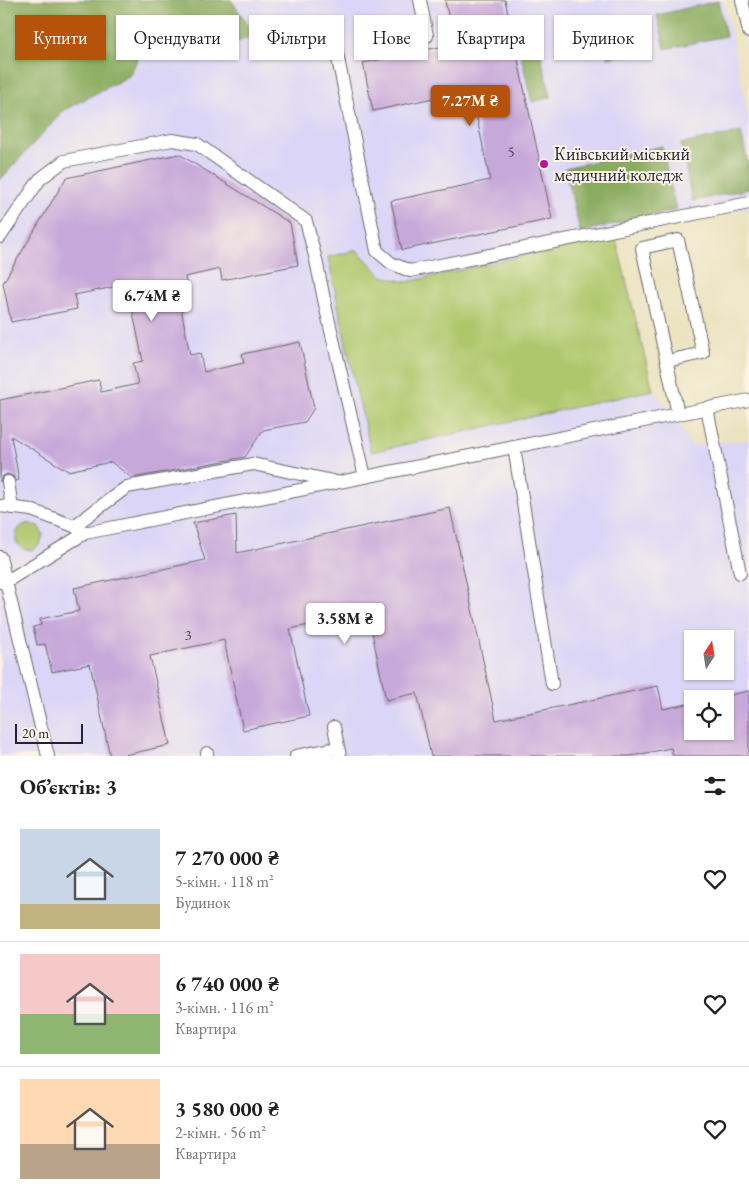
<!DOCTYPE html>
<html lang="uk">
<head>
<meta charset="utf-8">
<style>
  :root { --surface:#fff; --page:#f2f2f2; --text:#202124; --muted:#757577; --line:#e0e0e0; --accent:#b45309 }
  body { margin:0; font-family:"EB Garamond",serif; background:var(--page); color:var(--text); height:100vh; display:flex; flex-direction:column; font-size:19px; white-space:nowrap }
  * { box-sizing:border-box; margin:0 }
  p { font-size:16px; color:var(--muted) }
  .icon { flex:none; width:28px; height:28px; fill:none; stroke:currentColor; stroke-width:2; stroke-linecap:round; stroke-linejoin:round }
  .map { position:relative; height:756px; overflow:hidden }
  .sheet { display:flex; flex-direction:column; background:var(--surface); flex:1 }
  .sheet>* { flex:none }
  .banner { position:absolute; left:15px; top:15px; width:720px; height:45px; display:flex; gap:10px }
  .needle { width:32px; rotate:12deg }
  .controls { position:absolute; left:684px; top:630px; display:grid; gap:10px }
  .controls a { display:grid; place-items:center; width:50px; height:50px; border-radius:0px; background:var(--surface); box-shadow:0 1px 4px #0004; font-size:25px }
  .scale { position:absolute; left:15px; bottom:12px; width:68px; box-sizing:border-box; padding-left:5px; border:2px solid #22223b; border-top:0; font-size:14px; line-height:18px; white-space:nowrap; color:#22223b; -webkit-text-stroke:4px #fcf5e5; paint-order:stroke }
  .price { position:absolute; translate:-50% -42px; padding:0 11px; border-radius:5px; background:#fff; color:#222; font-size:16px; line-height:32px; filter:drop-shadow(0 1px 2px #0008) }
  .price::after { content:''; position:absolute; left:50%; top:30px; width:15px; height:11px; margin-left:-8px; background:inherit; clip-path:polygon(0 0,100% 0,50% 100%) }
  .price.active { background:var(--accent); color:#fff }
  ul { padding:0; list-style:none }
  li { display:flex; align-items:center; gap:15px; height:125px; padding:0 20px }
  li+li { border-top:1px solid var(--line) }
  li span { display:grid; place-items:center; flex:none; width:140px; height:100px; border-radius:0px; color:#555 }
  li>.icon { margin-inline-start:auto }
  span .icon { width:60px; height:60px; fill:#fffc; stroke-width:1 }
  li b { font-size:21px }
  h2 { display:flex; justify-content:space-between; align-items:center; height:60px; padding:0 20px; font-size:21px }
  .tag { padding:0 18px; border-radius:0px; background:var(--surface); box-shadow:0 1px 4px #0004; font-size:18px; line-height:45px }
  .tag.active { background:var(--accent); color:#fff }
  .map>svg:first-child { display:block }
  .built { fill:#dbd6f7; fill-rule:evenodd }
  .green { fill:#aec76c; stroke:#687454 }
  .forest { fill:#8aac60; stroke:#56674e }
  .building { fill:#c7a8da }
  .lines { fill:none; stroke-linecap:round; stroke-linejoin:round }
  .service-casing { stroke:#68656a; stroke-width:14 }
  .service { stroke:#fff; stroke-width:12 }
  .poi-dot { fill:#b5179e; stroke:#fcf5e5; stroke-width:2 }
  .labels { text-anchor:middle; stroke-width:4; stroke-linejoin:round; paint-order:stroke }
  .number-label { font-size:15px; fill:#4b4463 }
  .poi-label { font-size:18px; fill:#22223b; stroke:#fcf5e5; text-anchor:start }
</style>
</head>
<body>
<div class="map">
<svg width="749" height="756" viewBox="0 0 749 756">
  <rect width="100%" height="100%" fill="#fcf5e5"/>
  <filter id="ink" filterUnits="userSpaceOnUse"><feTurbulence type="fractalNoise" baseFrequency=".02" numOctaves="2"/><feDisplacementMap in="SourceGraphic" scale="10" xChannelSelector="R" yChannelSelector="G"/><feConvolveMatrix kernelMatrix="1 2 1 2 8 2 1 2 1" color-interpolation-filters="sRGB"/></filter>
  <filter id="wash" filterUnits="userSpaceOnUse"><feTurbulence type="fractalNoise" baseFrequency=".0096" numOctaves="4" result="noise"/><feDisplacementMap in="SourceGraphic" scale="20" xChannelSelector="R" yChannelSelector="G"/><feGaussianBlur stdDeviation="1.12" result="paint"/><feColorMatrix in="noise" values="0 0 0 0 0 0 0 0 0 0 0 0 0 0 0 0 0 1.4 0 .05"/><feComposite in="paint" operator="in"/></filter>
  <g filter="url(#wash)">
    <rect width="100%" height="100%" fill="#ebe2c0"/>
    <path class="built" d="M31 0H724L749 121V208L615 235 653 390 671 411 691 445 749 440V756H0V16ZM692 639H725V671H692ZM692 699H725V731H692Z"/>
    <g class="green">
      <polygon points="615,235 653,390 371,452 347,349 328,257 357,250 382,276 407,282"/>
      <path d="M28 523 38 526 43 535 40 544 33 550 23 549 16 542C16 530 18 527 28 523Z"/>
    </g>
    <g class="forest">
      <polygon points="0,0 231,0 256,36 222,46 154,28 129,76 64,110 0,180"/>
      <polygon points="718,1 726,36 665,49 657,15"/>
      <polygon points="648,18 652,51 608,58 602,31"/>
      <polygon points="535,32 551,97 532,102 516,36"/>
      <polygon points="741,132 749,169 749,189 692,201 681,144"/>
      <polygon points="662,146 676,210 580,232 565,168"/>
    </g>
    <g id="blocks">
      <g class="building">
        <polygon points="445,0 505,0 552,219 402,250 391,201 490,180 471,90 373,111 363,63 454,44"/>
        <polygon points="179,154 290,223 298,265 222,280 220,269 185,277 189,296 179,298 190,355 200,353 204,372 244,363 242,354 300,342 314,408 305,422 263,430 245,457 132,478 111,462 68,471 11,436 19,480 16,481 14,477 7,474 3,476 0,482 0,400 99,380 101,392 138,384 133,363 143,361 131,303 123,305 119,286 74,295 77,309 11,322 3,283 66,178"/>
        <polygon points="450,508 496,720 658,686 663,709 692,703 692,731 725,731 725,699 710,699 749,691 749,756 673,756 671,748 631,756 431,756 417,693 386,700 368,613 290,629 309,716 243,730 224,640 150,656 170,745 120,756 110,756 90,664 52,672 45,644 37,645 33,627 41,625 40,619 79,611 74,588 205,560 193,523 236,515 237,553"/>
      </g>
    </g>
  </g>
  <g filter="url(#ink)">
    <use href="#blocks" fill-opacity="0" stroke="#68656a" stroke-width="1"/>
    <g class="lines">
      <defs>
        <g id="service">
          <polyline points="420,0 427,36"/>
          <polyline points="742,0 749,32"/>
          <polyline points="334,39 377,251 391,263 410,271 749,203"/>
          <polyline points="0,237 40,179 64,161 172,140 197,144 306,221 316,260 326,309 365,477"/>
          <polyline points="667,361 703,353 678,240 642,248 678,414"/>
          <polyline points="707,408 740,573"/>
          <polyline points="514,447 552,684"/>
          <polyline points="8,482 12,508"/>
          <polyline points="0,506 31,510 74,526 81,530"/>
          <polyline points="74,526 127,487 253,464 333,481"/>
          <polyline points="0,557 48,756"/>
          <polyline points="0,582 7,581 85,533 749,400"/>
          <polyline points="334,727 340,756"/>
          <polyline points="207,753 207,756"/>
          <polyline points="296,756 338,748"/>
        </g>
      </defs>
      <use href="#service" class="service-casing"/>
      <use href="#service" class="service"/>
    </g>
  </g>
  <circle class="poi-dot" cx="544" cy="164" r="5"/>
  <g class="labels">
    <g class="number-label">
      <text x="511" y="157">5</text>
      <text x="188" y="640">3</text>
    </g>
    <g class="poi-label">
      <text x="554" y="160">Київський міський<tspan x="554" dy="21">медичний коледж</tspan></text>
    </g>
  </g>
</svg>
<div class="controls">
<a><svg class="needle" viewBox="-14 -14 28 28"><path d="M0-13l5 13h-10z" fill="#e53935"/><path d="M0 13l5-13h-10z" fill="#757577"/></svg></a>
<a><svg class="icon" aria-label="locate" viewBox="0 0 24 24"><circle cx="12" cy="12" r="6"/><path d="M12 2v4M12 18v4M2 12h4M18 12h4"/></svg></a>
</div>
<div class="scale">20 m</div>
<b class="price active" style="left:470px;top:127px">7.27M ₴</b>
<b class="price" style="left:152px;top:322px">6.74M ₴</b>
<b class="price" style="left:345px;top:645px">3.58M ₴</b>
<div class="banner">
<a class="tag active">Купити</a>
<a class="tag">Орендувати</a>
<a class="tag">Фільтри</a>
<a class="tag">Нове</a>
<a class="tag">Квартира</a>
<a class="tag">Будинок</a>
</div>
</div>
<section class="sheet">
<h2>Об’єктів: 3<svg class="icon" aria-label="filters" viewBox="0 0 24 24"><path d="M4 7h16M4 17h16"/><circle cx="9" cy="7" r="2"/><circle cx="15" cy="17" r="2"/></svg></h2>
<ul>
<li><span style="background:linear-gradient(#c9d6e8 75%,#c2b280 0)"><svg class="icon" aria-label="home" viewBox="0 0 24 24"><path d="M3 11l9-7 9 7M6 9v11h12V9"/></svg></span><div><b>7 270 000 ₴</b><p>5-кімн. · 118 m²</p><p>Будинок</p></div><svg class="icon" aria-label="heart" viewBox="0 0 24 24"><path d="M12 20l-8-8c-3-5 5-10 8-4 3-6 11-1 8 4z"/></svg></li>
<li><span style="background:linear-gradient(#f6c9c9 60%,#8fb573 0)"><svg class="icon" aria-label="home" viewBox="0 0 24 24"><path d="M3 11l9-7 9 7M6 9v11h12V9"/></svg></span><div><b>6 740 000 ₴</b><p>3-кімн. · 116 m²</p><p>Квартира</p></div><svg class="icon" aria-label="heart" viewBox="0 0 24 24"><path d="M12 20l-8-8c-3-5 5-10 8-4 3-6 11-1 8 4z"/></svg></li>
<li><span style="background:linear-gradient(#ffd9b3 65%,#b9a48a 0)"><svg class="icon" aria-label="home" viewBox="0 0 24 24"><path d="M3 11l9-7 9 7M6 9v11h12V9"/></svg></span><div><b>3 580 000 ₴</b><p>2-кімн. · 56 m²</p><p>Квартира</p></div><svg class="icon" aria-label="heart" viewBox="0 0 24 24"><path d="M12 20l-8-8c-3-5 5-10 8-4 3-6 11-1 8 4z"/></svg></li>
</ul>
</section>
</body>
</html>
